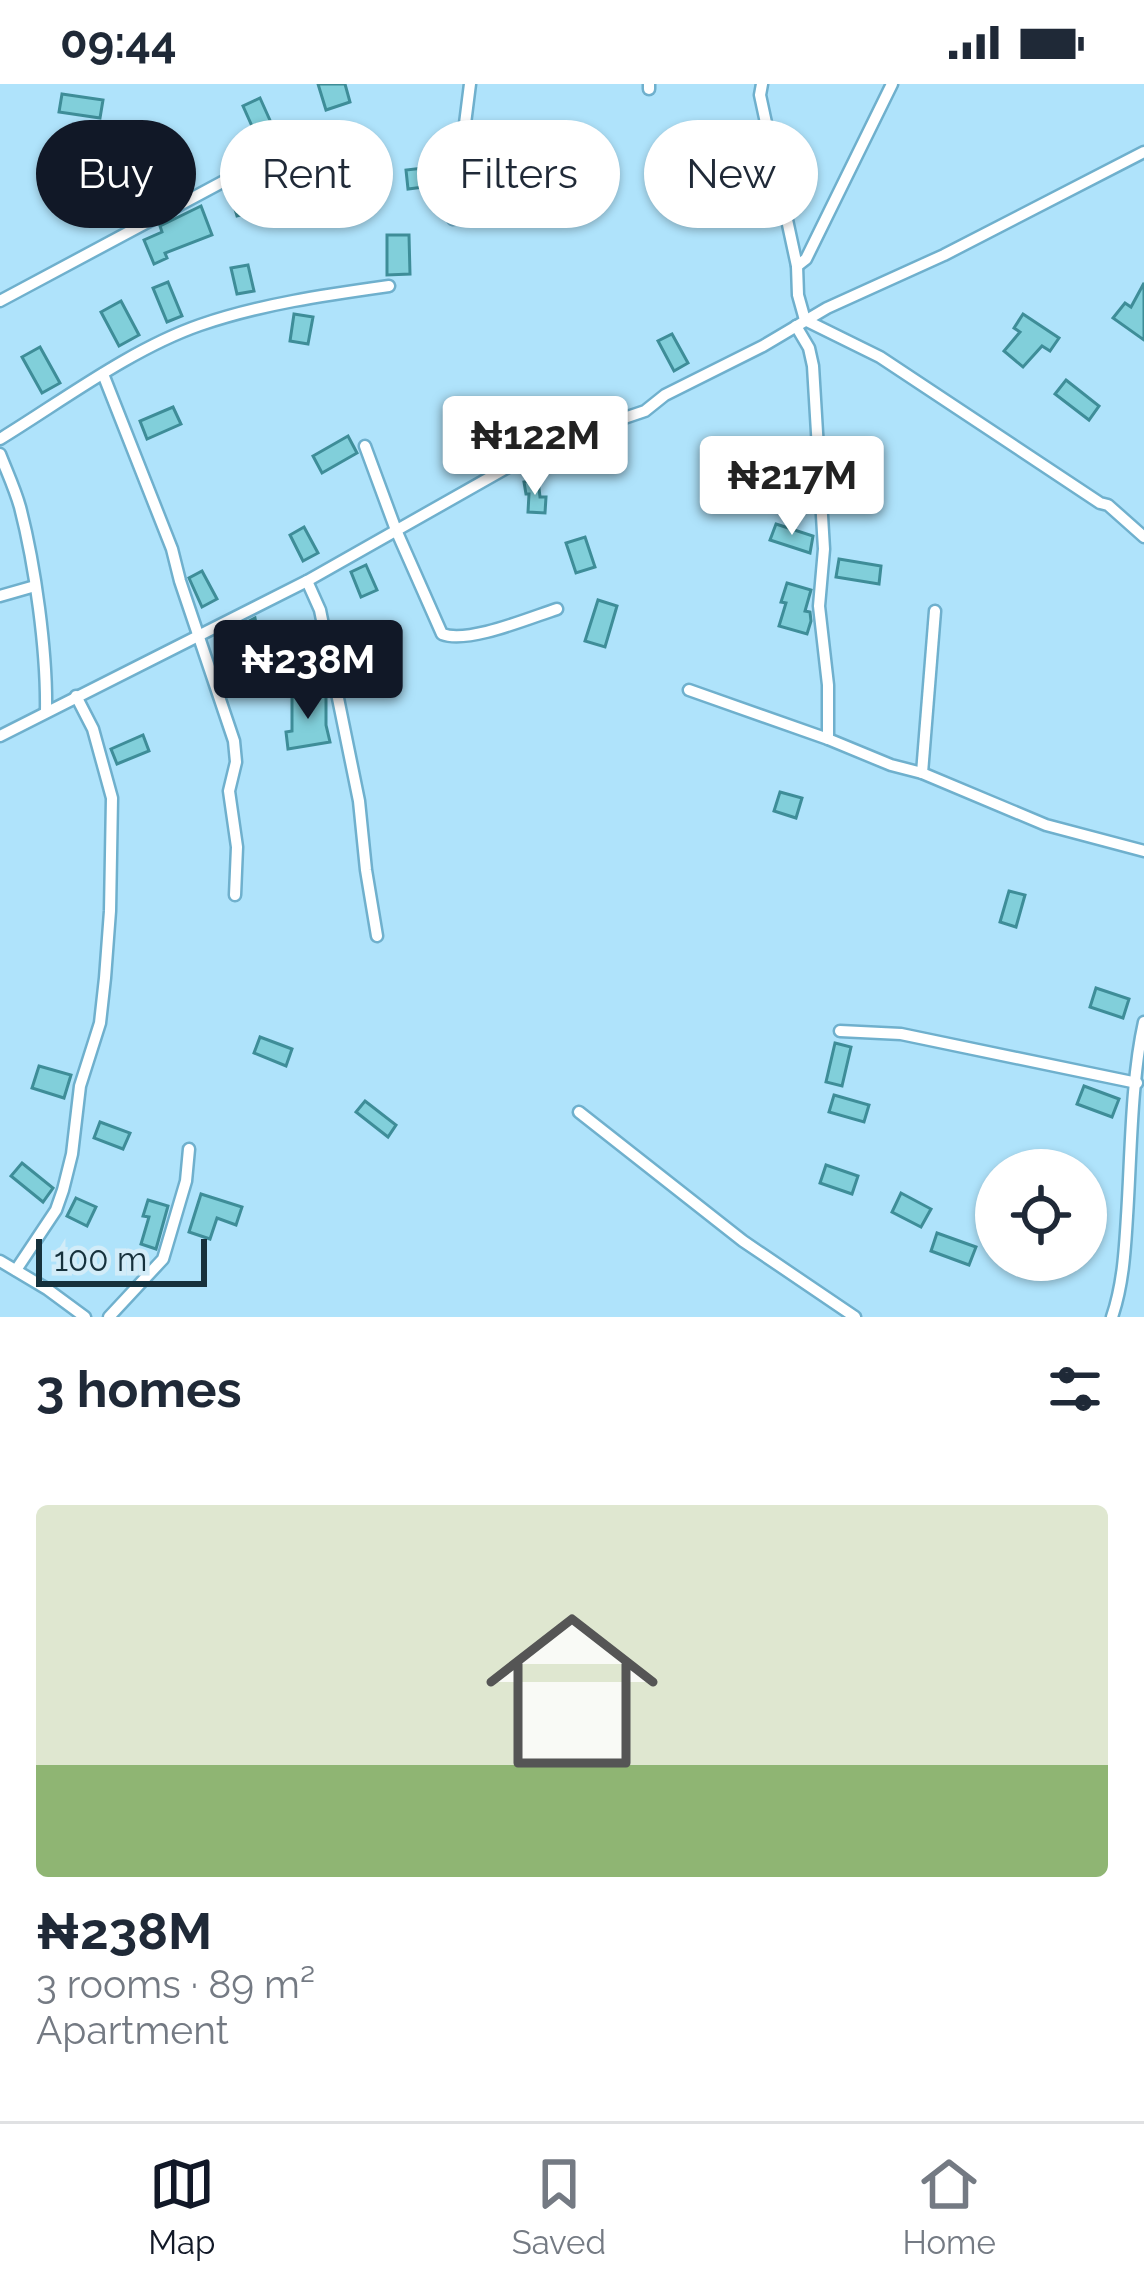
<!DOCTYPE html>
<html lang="en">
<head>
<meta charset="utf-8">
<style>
  :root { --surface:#fff; --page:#f6f6f7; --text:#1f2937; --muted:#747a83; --line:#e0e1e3; --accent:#111827 }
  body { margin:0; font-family:Raleway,sans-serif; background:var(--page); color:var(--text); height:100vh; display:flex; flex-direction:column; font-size:45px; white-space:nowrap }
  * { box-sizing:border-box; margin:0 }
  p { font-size:39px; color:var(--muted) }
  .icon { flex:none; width:66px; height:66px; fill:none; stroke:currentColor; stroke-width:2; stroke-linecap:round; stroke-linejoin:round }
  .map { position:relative; height:1233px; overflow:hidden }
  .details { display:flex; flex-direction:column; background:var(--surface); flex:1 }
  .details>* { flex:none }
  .guide { position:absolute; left:36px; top:36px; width:1074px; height:108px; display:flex; gap:24px }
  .fabs { position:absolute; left:975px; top:1065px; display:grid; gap:24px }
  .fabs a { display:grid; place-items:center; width:132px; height:132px; border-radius:50%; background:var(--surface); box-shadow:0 3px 9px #0004; font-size:60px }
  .scale { position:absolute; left:36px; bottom:30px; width:171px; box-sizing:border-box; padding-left:12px; border:6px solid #16313c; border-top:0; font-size:33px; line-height:42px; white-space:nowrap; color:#16313c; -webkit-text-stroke:9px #d2ecf8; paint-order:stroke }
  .price { position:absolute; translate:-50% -102px; padding:0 27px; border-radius:12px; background:#fff; color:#222; font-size:39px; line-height:78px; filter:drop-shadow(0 3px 6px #0008) }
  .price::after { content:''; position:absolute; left:50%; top:72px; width:36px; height:27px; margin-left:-18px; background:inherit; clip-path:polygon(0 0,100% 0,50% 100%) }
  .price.current { background:var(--accent); color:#fff }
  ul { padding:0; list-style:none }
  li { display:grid; align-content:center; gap:24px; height:636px; padding:0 36px }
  li span { display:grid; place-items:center; height:372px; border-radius:12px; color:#555 }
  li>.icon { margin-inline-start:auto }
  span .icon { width:216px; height:216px; fill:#fffc; stroke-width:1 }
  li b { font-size:51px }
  h2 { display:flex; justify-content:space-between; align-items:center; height:144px; padding:0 36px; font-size:51px }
  .chip { padding:0 42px; border-radius:54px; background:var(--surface); box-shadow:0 3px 9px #0004; font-size:42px; line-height:108px }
  .chip.current { background:var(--accent); color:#fff }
  .status { display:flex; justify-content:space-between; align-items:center; height:84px; padding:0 60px; background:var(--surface); direction:ltr }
  .status svg { height:33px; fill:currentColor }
  .tab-bar { display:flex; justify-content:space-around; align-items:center; height:168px; border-top:3px solid var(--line); background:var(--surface); font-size:33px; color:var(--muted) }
  .tab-bar a { display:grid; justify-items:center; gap:6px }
  .tab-bar .current { color:var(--accent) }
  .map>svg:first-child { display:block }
  .building { fill:#81cfda; stroke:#3e8d98; stroke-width:3 }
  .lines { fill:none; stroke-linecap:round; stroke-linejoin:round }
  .minor-casing { stroke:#6fb0cd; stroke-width:15 }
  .minor { stroke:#fff; stroke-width:10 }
</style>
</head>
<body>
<div class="status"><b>09:44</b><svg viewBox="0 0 49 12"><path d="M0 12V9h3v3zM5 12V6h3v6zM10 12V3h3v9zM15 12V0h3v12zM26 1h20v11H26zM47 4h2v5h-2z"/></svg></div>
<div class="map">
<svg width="1144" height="1233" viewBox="0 0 1144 1233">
  <rect width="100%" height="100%" fill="#afe3fb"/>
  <g class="building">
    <polygon points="318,0 345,0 350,18 326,26"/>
    <polygon points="62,10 103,16 100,34 59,28"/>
    <polygon points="260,14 277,52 260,60 243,22"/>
    <polygon points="52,55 94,64 90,81 48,71"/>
    <polygon points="450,81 448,100 408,105 406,86"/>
    <polygon points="132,95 145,121 129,129 116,103"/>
    <polygon points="553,96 573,99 568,130 548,127"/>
    <polygon points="249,103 256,127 237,132 230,108"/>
    <polygon points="201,122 212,151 165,169 167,174 154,180 144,156 162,148 160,142"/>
    <polygon points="387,151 409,151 410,190 387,191"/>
    <polygon points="248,181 254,207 237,210 231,184"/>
    <polygon points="168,198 182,232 167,238 153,204"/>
    <polygon points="1144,199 1144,256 1113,234 1125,219 1131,223"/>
    <polygon points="121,217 139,251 119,262 101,228"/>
    <polygon points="294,230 313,233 308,260 290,257"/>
    <polygon points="1023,230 1059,254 1050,267 1042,262 1023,283 1004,267 1020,248 1014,244"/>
    <polygon points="672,250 688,279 674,287 658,257"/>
    <polygon points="40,263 60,299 42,309 22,273"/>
    <polygon points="1066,296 1099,322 1089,336 1055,310"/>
    <polygon points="173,323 181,340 147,355 140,337"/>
    <polygon points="348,352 357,369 322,389 313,372"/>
    <polygon points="538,396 540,413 546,413 545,429 528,428 529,410 526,410 524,398"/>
    <polygon points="776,440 813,452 810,469 770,456"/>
    <polygon points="304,443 318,469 303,477 290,451"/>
    <polygon points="585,453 595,483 576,489 566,459"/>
    <polygon points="839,475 881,482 879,500 836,493"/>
    <polygon points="366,481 377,506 361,513 351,488"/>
    <polygon points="202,487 217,515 202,523 189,494"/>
    <polygon points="787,499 811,506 805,527 810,528 811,537 807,550 779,542 786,519 781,518"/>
    <polygon points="598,516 617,522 605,563 585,557"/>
    <polygon points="255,534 263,576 243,580 236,544"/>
    <polygon points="326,612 326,641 330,658 288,665 286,648 292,647 292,613"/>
    <polygon points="143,651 149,667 117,680 111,665"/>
    <polygon points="780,708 802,714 796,734 774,727"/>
    <polygon points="1009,807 1025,811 1016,843 1000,838"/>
    <polygon points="1096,904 1129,915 1123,934 1090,923"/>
    <polygon points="260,953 292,965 286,982 254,969"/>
    <polygon points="835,959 851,963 842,1002 826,998"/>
    <polygon points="39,982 71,991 64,1014 32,1004"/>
    <polygon points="1084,1002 1119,1015 1112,1033 1077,1020"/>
    <polygon points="834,1011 869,1021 864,1038 829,1028"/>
    <polygon points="365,1017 396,1041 388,1053 356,1028"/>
    <polygon points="100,1038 130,1049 123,1065 94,1054"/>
    <polygon points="22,1079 53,1104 43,1118 11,1092"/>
    <polygon points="826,1081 858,1092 852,1110 820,1099"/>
    <polygon points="901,1109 931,1125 921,1143 892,1128"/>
    <polygon points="201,1110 242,1123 236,1141 217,1134 210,1155 189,1148"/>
    <polygon points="76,1114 96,1123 87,1142 67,1132"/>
    <polygon points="148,1116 168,1122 156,1165 141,1160 149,1133 143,1132"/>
    <polygon points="937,1149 976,1163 969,1181 931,1167"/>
  </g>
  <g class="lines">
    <defs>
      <g id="minor">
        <polyline points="762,0 760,11 797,182 798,211 805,236 880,273 1100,419 1108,421 1144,453"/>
        <polyline points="649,5 649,0"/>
        <polyline points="453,135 470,0"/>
        <polyline points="797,182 806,175 892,0"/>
        <polyline points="0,217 284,65"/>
        <polyline points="796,242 809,264 813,282 824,465 819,522 828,601 828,655"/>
        <polyline points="103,290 172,465 180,497 234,657 236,678 229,707 237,763 235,811"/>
        <path d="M0 355C62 317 131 265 200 241 261 220 325 211 389 202"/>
        <path d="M365 362 396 446 442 550C468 560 529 534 557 525"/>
        <path d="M0 370C7 388 15 405 20 423 35 481 47 567 46 627"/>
        <polyline points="307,497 320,526 359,717 366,786 377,852"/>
        <polyline points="0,512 35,502"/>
        <polyline points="689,606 828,655 891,681 922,689 1046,741 1144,767"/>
        <polyline points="0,652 307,497 510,382 574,351 645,327 665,311 763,262 827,224 944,171 1144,68"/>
        <polyline points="922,689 935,527"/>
        <polyline points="840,947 901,950 1137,999"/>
        <polyline points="579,1028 743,1157 855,1233"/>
        <polyline points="0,1177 47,1205 85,1233"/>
        <polyline points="16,1186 56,1126 63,1106 72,1070 80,1002 100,939 105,894 110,827 112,714 93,645 76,612"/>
        <polyline points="109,1233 163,1175 186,1097 189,1065"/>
        <path d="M1112 1233C1123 1201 1125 1166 1127 1132 1131 1072 1131 996 1144 938"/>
      </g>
    </defs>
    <use href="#minor" class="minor-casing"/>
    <use href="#minor" class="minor"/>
  </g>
</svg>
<div class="fabs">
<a><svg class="icon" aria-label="locate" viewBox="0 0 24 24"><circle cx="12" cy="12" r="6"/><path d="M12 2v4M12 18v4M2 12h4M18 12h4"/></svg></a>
</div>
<div class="scale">100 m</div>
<b class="price" style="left:535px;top:414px">₦122M</b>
<b class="price" style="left:792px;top:454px">₦217M</b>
<b class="price current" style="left:308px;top:638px">₦238M</b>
<div class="guide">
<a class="chip current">Buy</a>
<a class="chip">Rent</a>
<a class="chip">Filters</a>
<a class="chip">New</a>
</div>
</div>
<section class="details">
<h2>3 homes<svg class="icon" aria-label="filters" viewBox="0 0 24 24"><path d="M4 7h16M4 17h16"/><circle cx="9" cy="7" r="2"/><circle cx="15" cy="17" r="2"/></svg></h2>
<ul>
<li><span style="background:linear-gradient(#dfe7d0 70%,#8fb573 0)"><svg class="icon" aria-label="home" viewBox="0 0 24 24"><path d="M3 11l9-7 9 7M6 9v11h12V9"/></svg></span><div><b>₦238M</b><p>3 rooms · 89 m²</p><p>Apartment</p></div></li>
</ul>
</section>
<nav class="tab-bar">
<a class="current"><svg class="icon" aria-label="map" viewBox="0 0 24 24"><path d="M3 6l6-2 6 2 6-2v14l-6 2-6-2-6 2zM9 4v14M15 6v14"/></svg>Map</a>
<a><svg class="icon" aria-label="saved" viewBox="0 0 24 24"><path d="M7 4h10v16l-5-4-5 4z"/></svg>Saved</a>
<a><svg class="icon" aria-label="home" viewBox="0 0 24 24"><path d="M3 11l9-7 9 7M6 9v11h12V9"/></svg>Home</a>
</nav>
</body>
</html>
